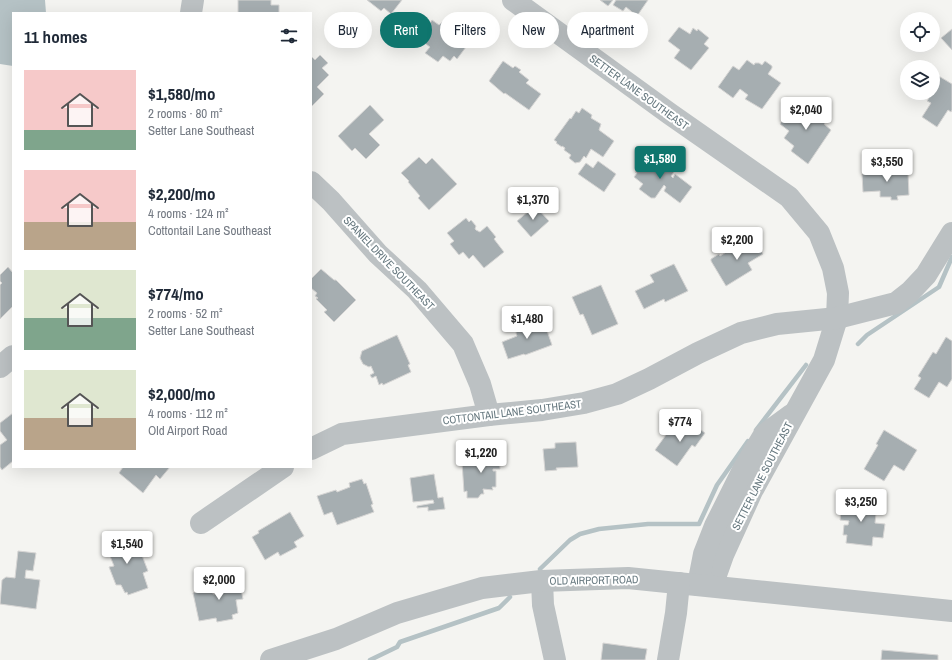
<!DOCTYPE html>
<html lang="en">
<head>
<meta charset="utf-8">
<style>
  :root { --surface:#fff; --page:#f6f6f7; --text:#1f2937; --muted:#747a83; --accent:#0f766e }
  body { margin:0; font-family:"Archivo Narrow",sans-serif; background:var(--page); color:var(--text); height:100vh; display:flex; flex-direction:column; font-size:15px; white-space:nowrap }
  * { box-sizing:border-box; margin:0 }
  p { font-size:13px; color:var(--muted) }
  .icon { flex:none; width:22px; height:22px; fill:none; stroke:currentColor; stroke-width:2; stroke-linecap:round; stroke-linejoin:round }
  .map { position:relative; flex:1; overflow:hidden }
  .sheet { position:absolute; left:12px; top:12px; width:300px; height:456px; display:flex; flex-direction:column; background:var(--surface); border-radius:0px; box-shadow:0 4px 16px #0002 }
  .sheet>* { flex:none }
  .guide { position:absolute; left:324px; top:12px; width:380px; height:36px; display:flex; gap:8px }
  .buttons { position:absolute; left:900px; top:12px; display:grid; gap:8px }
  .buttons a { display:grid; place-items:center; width:40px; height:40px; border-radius:50%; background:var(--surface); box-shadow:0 4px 16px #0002; font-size:20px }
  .price { position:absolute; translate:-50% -34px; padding:0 9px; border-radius:4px; background:#fff; color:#222; font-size:13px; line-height:26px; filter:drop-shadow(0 1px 2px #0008) }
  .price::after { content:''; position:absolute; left:50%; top:24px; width:12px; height:9px; margin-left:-6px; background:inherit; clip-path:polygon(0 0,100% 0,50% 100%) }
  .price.current { background:var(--accent); color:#fff }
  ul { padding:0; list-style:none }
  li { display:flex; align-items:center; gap:12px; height:100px; padding:0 12px }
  li span { display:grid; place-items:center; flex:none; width:112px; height:80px; border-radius:0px; color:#555 }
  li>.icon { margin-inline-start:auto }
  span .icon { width:48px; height:48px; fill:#fffc; stroke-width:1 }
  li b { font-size:17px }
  h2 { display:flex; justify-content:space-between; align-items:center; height:48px; padding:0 12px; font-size:17px }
  .tag { padding:0 14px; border-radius:18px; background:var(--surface); box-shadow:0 4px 16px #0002; font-size:14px; line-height:36px }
  .tag.current { background:var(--accent); color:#fff }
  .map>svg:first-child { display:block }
  .water { fill:#b5c2c5 }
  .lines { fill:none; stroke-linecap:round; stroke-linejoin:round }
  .stream { stroke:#b5c2c5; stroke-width:4.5 }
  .building { fill:#a6aeb1; stroke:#d6d5d4 }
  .minor { stroke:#bcc1c3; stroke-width:22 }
  .labels { text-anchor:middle; stroke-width:4; stroke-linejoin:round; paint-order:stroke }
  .street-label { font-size:11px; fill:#66787f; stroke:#fff }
</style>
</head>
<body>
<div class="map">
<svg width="952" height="660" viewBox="0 0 952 660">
  <rect width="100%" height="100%" fill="#f4f4f1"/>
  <polygon class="water" points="0,0 45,0 46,13 13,13 13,66 0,64"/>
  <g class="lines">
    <g class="stream">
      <polyline points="858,344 867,335 939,287 952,257"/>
      <polyline points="756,430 806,365"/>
      <polyline points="540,569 570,540 580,534 599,529 648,524 699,524 717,485 748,441"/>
      <polyline points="370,660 397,647 400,642 499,608 510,597"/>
    </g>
  </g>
  <g class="building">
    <polygon points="238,0 271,0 271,5 279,5 279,13 238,13"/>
    <polygon points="367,0 402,0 391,14 384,8 381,11"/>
    <polygon points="600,0 613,0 608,6"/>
    <polygon points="616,0 648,0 637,16 626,7 623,11 613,5"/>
    <polygon points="432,20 439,25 442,22 455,29 456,28 472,39 457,59 454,56 450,61 443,56 438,62 425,53 430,47 419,39"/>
    <polygon points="679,27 690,34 693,28 697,31 698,29 709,38 704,44 709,48 691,70 674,58 680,50 668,41"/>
    <polygon points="952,29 952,50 941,38"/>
    <polygon points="320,55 328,63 322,68 329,75 317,87 324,94 311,107 311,58 312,57 315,60"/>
    <polygon points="747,60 754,65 755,63 759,63 762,65 765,61 772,66 772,68 768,74 781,83 762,109 745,99 748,95 740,89 733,98 718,87 733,66 739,70"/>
    <polygon points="503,61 513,68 515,66 521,70 519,72 529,80 526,83 541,94 529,110 505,93 504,94 489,81"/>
    <polygon points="937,75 952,84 952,110 951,112 948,110 937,127 922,117 931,103 927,101 929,98 924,94 925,93 933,93 933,81"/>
    <polygon points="796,104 805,111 810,104 829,118 824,124 831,130 808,164 791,151 794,146 784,138 789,131 780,124"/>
    <polygon points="370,105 384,120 369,134 380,145 366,159 355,148 352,151 338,136"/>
    <polygon points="582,108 592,115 591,118 601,124 599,130 614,141 603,157 591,149 586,158 584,156 580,162 575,163 569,158 571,155 564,150 565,148 562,146 562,147 556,143 557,142 554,140 570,118 571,119 576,111 579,113"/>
    <polygon points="649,153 657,159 658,158 674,172 671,176 673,178 675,174 692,187 680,203 664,191 666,187 664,185 655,198 651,198 639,189 643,184 634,177 637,173 635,172"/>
    <polygon points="419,157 426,164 432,158 457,184 429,210 418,198 420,196 408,182 409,181 401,173"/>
    <polygon points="598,161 616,174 604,192 578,174 586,163 593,168"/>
    <polygon points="885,167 895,167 896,172 906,172 906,173 908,173 909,195 897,196 898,200 891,200 891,197 880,197 880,191 863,192 862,174 885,172"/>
    <polygon points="535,206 549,221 531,237 517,221"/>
    <polygon points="466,218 469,222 471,220 476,226 475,229 476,230 480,232 487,226 496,237 494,239 504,252 484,268 473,255 469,259 463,252 459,255 450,244 454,241 447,233"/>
    <polygon points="751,236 763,254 748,263 752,270 726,286 711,261 711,259 719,254 720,256"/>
    <polygon points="674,264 688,291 665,302 664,299 644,309 635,291 654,282 650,275"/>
    <polygon points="8,267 13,273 13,306 0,319 0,285 2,283 0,281 0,275"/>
    <polygon points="321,269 334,280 336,280 356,300 334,322 324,312 327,310 316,299 318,298 315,296 317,293 311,288 311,279"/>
    <polygon points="601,285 618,324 592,335 583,314 580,315 572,297"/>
    <polygon points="528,321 530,325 539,321 541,327 545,325 552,345 525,355 524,354 508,359 502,342 517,336 516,333 517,326"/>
    <polygon points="397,335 410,364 408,365 411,372 383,385 382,383 379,385 376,376 372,378 370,375 374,373 371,366 369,367 363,364 360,358 362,351"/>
    <polygon points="946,337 952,341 952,379 947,387 939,382 929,398 914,389 921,378 918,376 933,352 936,354"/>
    <polygon points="13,413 13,461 2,470 0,467 0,445 7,440 0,431 0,423"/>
    <polygon points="689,421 705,433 695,447 692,445 677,466 655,450 671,428 674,430 678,425 681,427 677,432 680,434"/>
    <polygon points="884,430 917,450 904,471 894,465 884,481 864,469 878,445 876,444"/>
    <polygon points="576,442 578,467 556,468 557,470 545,471 543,449 555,448 555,443"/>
    <polygon points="499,451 500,469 493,469 493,471 496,471 496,487 492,487 493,490 483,489 484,494 481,494 478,498 467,498 467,491 464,492 462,462 470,462 469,456 477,456 477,461 480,461 480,452"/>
    <polygon points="123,467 170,467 160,479 156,475 143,493 119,473"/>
    <polygon points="434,474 438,498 443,497 445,509 428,511 428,507 417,508 417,506 434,503 433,500 413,502 410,478"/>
    <polygon points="362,479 364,484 366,483 373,504 371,505 374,512 337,525 332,512 324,515 317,496 336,490 337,492 350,487 349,483"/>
    <polygon points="842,501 877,505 875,523 885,524 883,538 873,537 872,546 846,543 847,535 843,535 844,525 848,525 849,521 840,520"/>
    <polygon points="290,512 304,536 294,542 297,547 280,556 278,552 265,560 252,537 259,533 258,531"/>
    <polygon points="127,532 132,547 138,545 148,571 143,573 148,588 128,595 127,592 125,593 121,585 116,585 109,567 114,566 110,556 113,555 107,539"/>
    <polygon points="18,551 36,553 33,571 26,570 25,578 40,580 36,609 0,604 2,580 6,577 15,578"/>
    <polygon points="238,575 243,599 236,600 238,613 232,615 233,619 217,622 216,618 199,621 193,593 212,587 213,594 216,594 215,590 223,589 220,578"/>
    <polygon points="603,643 647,649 645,660 601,660"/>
    <polygon points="882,650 938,655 938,660 881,660"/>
  </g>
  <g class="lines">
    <g class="minor">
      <polyline points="513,0 670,114 789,197 819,233 833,268 838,293 837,318 824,360 752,491 723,555 712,586"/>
      <polyline points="191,13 193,0"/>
      <polyline points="311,182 331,201 378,254 417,290 463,344 480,384 489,415"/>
      <polyline points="0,367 13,356"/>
      <polyline points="311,449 342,434 489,415 542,410 584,403 617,394 649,379 698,353 741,333 777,324 837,318 896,303 910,292 926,275 952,233"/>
      <polyline points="201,523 283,467"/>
      <polyline points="542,581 543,605 555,660"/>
      <polyline points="698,585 704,554 715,526 743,470 764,435 791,415"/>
      <polyline points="271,660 336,639 397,613 482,588 541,581 628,578 952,611"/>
      <polyline points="668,660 676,613 679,583"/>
    </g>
  </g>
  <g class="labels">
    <g class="street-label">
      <text transform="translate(639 92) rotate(36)" y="4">SETTER LANE SOUTHEAST</text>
      <text transform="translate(389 263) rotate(46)" y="4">SPANIEL DRIVE SOUTHEAST</text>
      <text transform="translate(512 412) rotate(-7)" y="4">COTTONTAIL LANE SOUTHEAST</text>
      <text transform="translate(762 476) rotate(-63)" y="4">SETTER LANE SOUTHEAST</text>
      <text transform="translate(594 580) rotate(-1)" y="4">OLD AIRPORT ROAD</text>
    </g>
  </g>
</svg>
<div class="buttons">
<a><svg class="icon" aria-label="locate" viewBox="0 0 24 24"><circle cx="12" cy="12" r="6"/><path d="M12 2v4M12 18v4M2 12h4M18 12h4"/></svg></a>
<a><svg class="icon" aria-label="layers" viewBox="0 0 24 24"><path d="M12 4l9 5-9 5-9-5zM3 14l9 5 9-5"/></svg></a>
</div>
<b class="price" style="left:806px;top:131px">$2,040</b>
<b class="price current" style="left:660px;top:180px">$1,580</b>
<b class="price" style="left:887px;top:183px">$3,550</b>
<b class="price" style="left:533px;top:221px">$1,370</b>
<b class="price" style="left:737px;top:261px">$2,200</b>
<b class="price" style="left:527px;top:340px">$1,480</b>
<b class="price" style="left:680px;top:443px">$774</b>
<b class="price" style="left:481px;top:474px">$1,220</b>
<b class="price" style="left:861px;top:523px">$3,250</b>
<b class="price" style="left:127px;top:565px">$1,540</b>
<b class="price" style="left:219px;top:601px">$2,000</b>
<div class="guide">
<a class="tag">Buy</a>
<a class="tag current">Rent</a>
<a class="tag">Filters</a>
<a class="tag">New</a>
<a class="tag">Apartment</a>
</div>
<section class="sheet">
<h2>11 homes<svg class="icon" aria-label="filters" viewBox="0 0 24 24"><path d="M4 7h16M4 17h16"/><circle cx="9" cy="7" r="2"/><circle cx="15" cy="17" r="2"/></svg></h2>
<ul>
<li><span style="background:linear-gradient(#f6c9c9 75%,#7fa58c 0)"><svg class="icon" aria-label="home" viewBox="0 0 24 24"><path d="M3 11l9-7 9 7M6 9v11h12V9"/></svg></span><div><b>$1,580/mo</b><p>2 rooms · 80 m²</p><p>Setter Lane Southeast</p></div></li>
<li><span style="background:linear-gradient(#f6c9c9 65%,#b9a48a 0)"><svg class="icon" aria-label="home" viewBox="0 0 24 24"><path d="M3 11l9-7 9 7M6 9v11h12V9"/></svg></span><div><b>$2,200/mo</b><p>4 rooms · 124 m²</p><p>Cottontail Lane Southeast</p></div></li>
<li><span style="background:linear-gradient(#dfe7d0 60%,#7fa58c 0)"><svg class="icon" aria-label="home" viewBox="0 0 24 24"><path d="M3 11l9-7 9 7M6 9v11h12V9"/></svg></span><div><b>$774/mo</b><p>2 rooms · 52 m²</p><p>Setter Lane Southeast</p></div></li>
<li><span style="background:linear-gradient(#dfe7d0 60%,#b9a48a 0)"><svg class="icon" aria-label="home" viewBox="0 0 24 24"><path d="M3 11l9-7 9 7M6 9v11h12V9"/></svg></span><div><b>$2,000/mo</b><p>4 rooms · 112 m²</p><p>Old Airport Road</p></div></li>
</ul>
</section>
</div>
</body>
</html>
